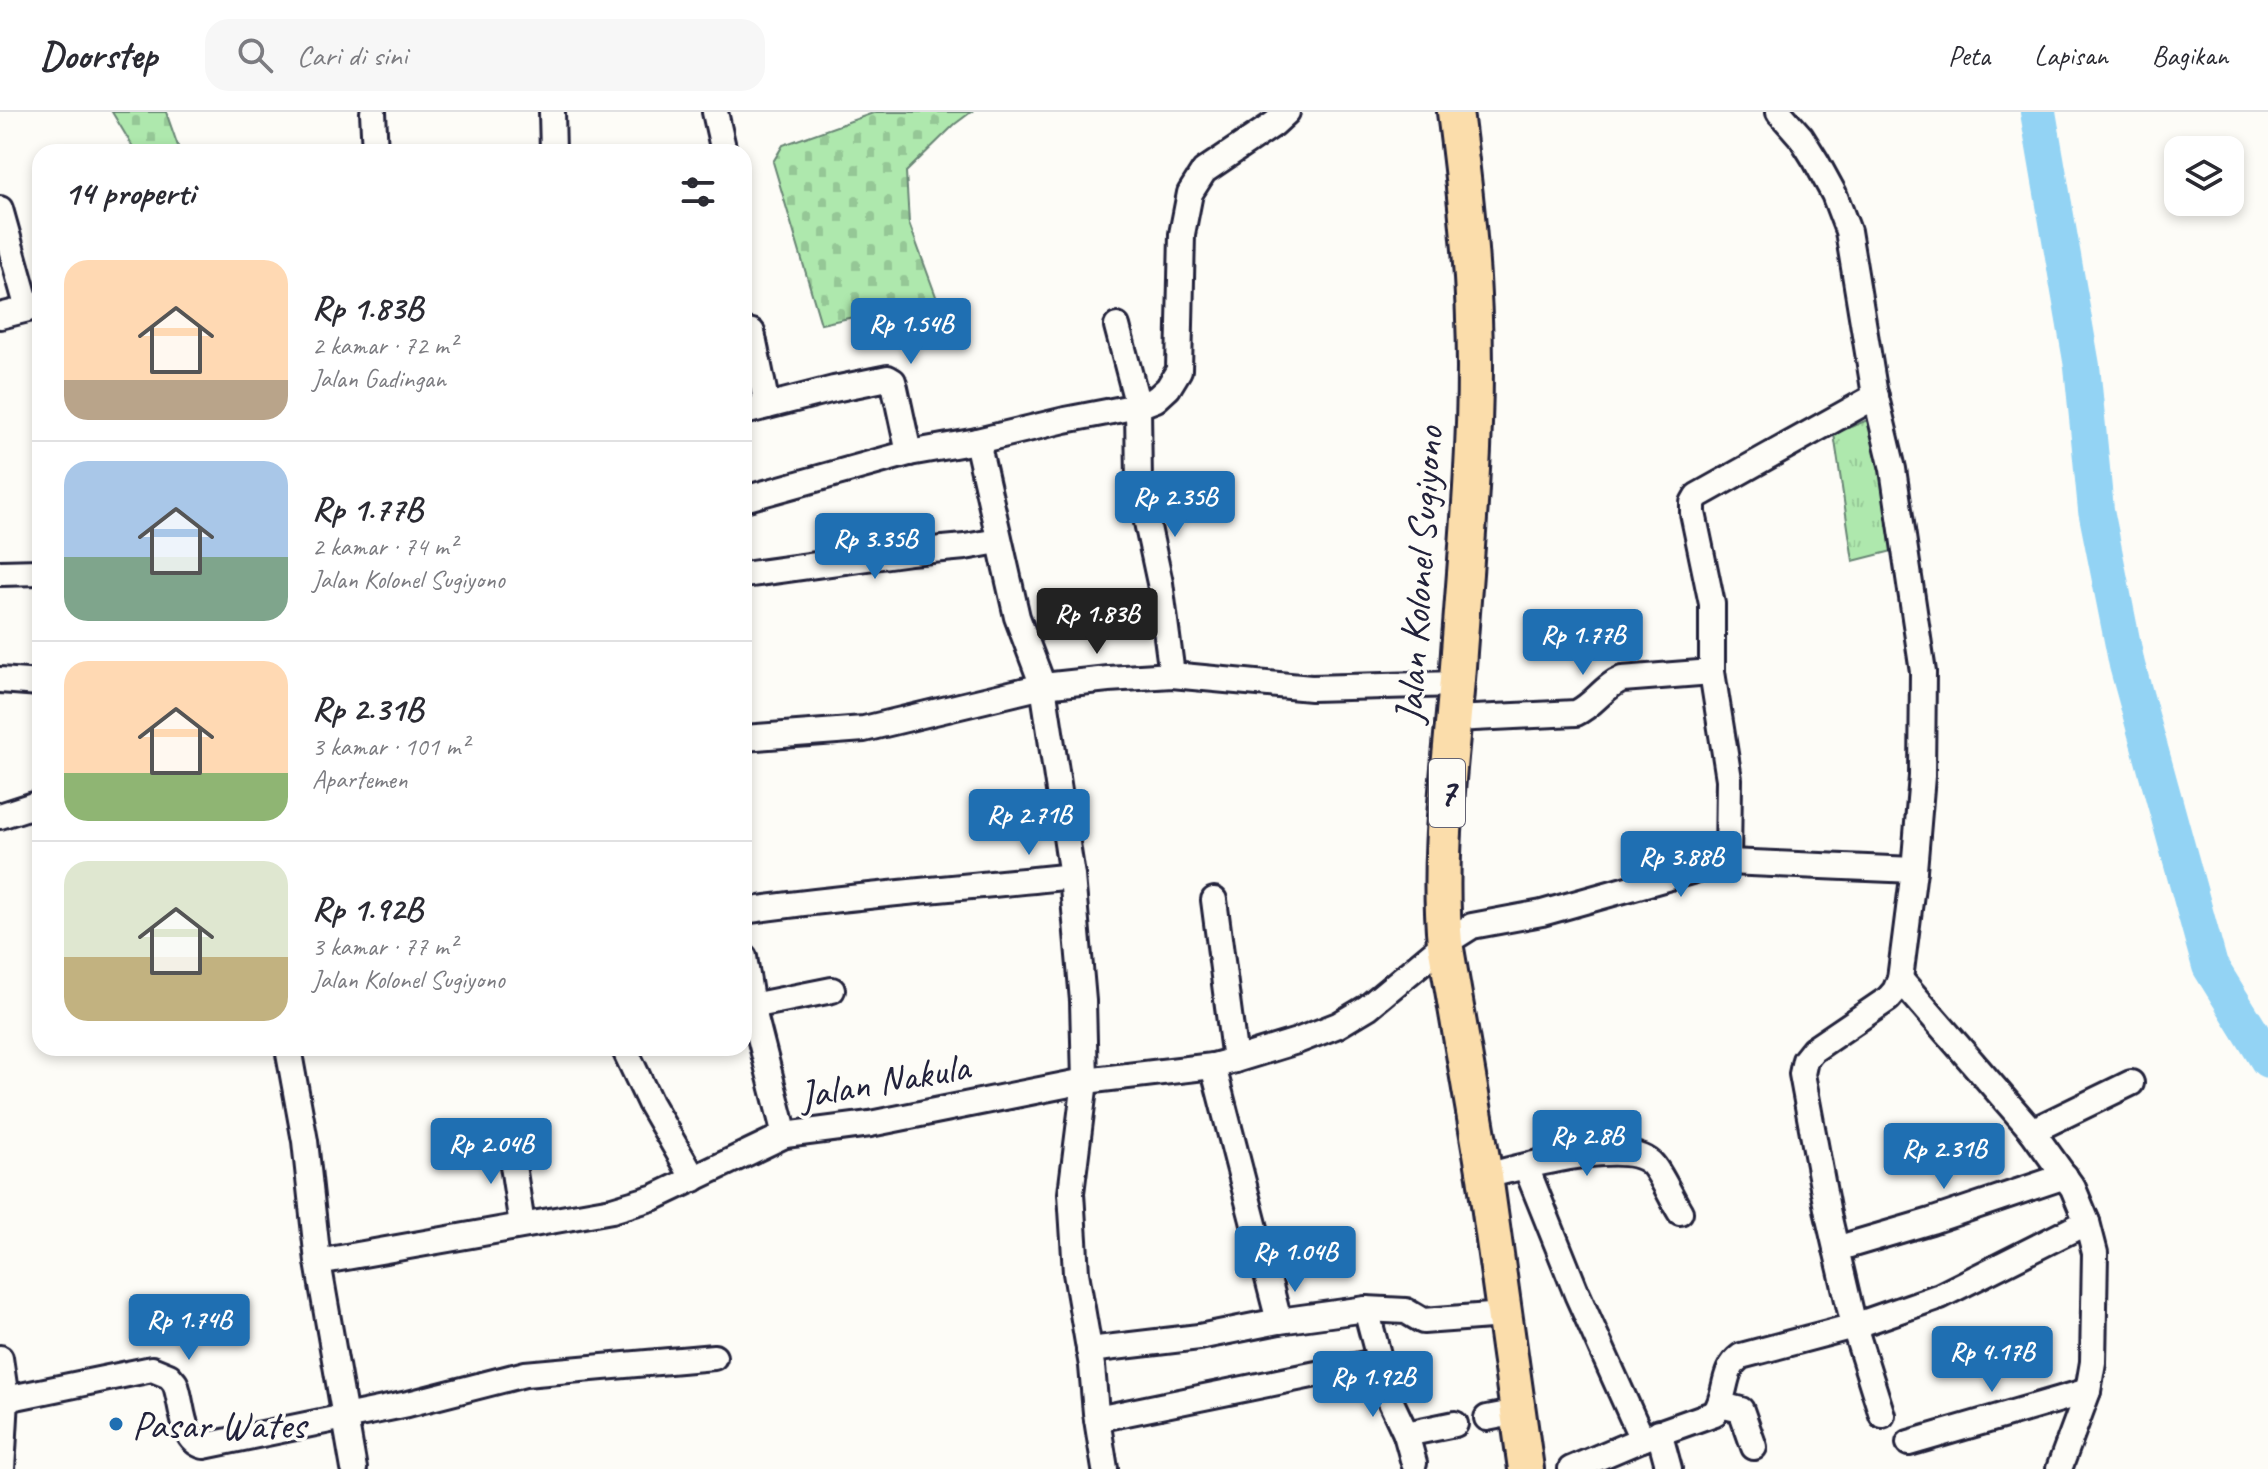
<!DOCTYPE html>
<html lang="id">
<head>
<meta charset="utf-8">
<style>
  :root { --surface:#fff; --page:#f7f7f7; --text:#2b2b33; --muted:#7c7c81; --line:#e1e1e2; --accent:#1f6fb2 }
  body { margin:0; font-family:Caveat,sans-serif; background:var(--page); color:var(--text); height:100vh; display:flex; flex-direction:column; font-size:30px; white-space:nowrap }
  * { box-sizing:border-box; margin:0 }
  p { font-size:26px; color:var(--muted) }
  .icon { flex:none; width:44px; height:44px; fill:none; stroke:currentColor; stroke-width:2; stroke-linecap:round; stroke-linejoin:round }
  .map { position:relative; flex:1; overflow:hidden }
  .side { position:absolute; left:32px; top:32px; width:720px; height:912px; display:flex; flex-direction:column; background:var(--surface); border-radius:24px; box-shadow:0 4px 12px #0003 }
  .side>* { flex:none }
  .buttons { position:absolute; left:2164px; top:24px; display:grid; gap:16px }
  .buttons a { display:grid; place-items:center; width:80px; height:80px; border-radius:16px; background:var(--surface); box-shadow:0 4px 12px #0003; font-size:40px }
  .price { position:absolute; translate:-50% -68px; padding:0 18px; border-radius:8px; background:var(--accent); color:#fff; font-size:26px; line-height:52px; filter:drop-shadow(0 2px 4px #0008) }
  .price::after { content:''; position:absolute; left:50%; top:48px; width:24px; height:18px; margin-left:-12px; background:inherit; clip-path:polygon(0 0,100% 0,50% 100%) }
  .price.active { background:#222; color:#fff }
  ul { padding:0; list-style:none }
  li { display:flex; align-items:center; gap:24px; height:200px; padding:0 32px }
  li+li { border-top:2px solid var(--line) }
  li span { display:grid; place-items:center; flex:none; width:224px; height:160px; border-radius:24px; color:#555 }
  li>.icon { margin-inline-start:auto }
  span .icon { width:96px; height:96px; fill:#fffc; stroke-width:1 }
  li b { font-size:34px }
  h2 { display:flex; justify-content:space-between; align-items:center; height:96px; padding:0 32px; font-size:34px }
  header { display:flex; align-items:center; gap:48px; box-sizing:border-box; height:112px; padding:0 40px; background:var(--surface); border-bottom:2px solid var(--line) }
  header strong { font-size:38px }
  nav { display:flex; gap:44px; margin-inline-start:auto; font-size:28px }
  .search { width:560px; height:72px; background:var(--page); display:flex; align-items:center; gap:20px; box-sizing:border-box; padding:0 28px; border-radius:24px; color:var(--muted); font-size:30px }
  .map>svg:first-child { display:block }
  .cemetery { fill:url(#cemetery-stones); stroke:#688574; stroke-width:2 }
  .park { fill:url(#park-tufts); stroke:#688574; stroke-width:2 }
  .lines { fill:none; stroke-linecap:round; stroke-linejoin:round }
  .river { stroke:#93d3f4; stroke-width:36 }
  .minor-casing { stroke:#22223b; stroke-width:30 }
  .highway-casing { stroke:#22223b; stroke-width:40 }
  .minor { stroke:#fdfcf7; stroke-width:24 }
  .highway { stroke:#fbddab; stroke-width:34 }
  .poi-dot { fill:#1f6fb2; stroke:#fdfcf7; stroke-width:3 }
  .labels { text-anchor:middle; stroke-width:7; stroke-linejoin:round; paint-order:stroke }
  .shield { fill:#fdfcf7; stroke:#646373; stroke-width:2 }
  .shield-label { font-size:38px; font-weight:bold; fill:#22223b }
  .street-label { font-size:40px; fill:#22223b; stroke:#fdfcf7 }
  .poi-label { font-size:40px; fill:#22223b; stroke:#fdfcf7; text-anchor:start }
</style>
</head>
<body>
<header>
<strong>Doorstep</strong>
<div class="search"><svg class="icon" aria-label="search" viewBox="0 0 24 24"><circle cx="10" cy="10" r="6"/><path d="M15 15l6 6"/></svg>Cari di sini</div>
<nav><a>Peta</a><a>Lapisan</a><a>Bagikan</a></nav>
</header>
<div class="map">
<svg width="2268" height="1357" viewBox="0 0 2268 1357">
  <defs>
    <pattern id="cemetery-stones" width="16" height="16" patternUnits="userSpaceOnUse" patternTransform="scale(2)"><rect width="16" height="16" fill="#aee8ad"/><path d="M2 7V4a2 2 0 0 1 4 0v3zM10 15v-3a2 2 0 0 1 4 0v3z" fill="#95c796"/></pattern>
    <pattern id="park-tufts" width="24" height="20" patternUnits="userSpaceOnUse" patternTransform="scale(2)"><rect width="24" height="20" fill="#aee8ad"/><path d="M3 7l-1-3M5 7V3M7 7l1-3M15 17l-1-3M17 17v-4M19 17l1-3" fill="none" stroke="#95c796"/></pattern>
  </defs>
  <rect width="100%" height="100%" fill="#fdfcf7"/>
  <filter id="ink" filterUnits="userSpaceOnUse"><feTurbulence type="fractalNoise" baseFrequency=".0125" numOctaves="2"/><feDisplacementMap in="SourceGraphic" scale="16" xChannelSelector="R" yChannelSelector="G"/><feConvolveMatrix kernelMatrix="1 2 1 2 8 2 1 2 1" color-interpolation-filters="sRGB"/></filter>
  <g filter="url(#ink)">
    <g class="cemetery">
      <polygon points="112,0 166,0 180,40 136,40"/>
      <polygon points="876,0 971,0 955,12 906,60 909,111 937,187 821,212 773,50 783,33"/>
    </g>
    <polygon class="park" points="1884,301 1908,435 1853,449 1834,322"/>
    <g class="lines">
      <polyline class="river" points="2038,0 2082,254 2096,398 2127,553 2210,854 2268,948"/>
      <defs>
        <g id="minor">
          <polyline points="373,0 375,40"/>
          <polyline points="552,0 553,40"/>
          <polyline points="715,0 724,40"/>
          <polyline points="0,97 28,197 0,204"/>
          <polyline points="1117,214 1138,294 1139,373 1160,471 1172,563"/>
          <polyline points="744,219 752,220 767,294"/>
          <polyline points="744,300 834,277 888,266 893,269 895,276 909,341"/>
          <polyline points="744,387 909,341 977,329"/>
          <polyline points="0,461 40,460"/>
          <polyline points="744,463 910,440 965,435 998,429"/>
          <polyline points="0,568 40,571"/>
          <path d="M1454 607 1576 601C1594 593 1604 574 1622 567L1712 560"/>
          <polyline points="744,626 864,617 1043,574 1108,567 1172,563 1311,576 1457,572"/>
          <polyline points="0,704 40,691"/>
          <polyline points="1728,750 1729,667 1712,560 1712,492 1693,401 1693,391 1697,384 1876,284"/>
          <polyline points="1214,788 1235,948"/>
          <path d="M744 799C853 783 963 776 1072 764"/>
          <polyline points="744,845 752,894 785,1023"/>
          <polyline points="1900,867 2032,1019 2073,1076 2087,1110 2095,1141 2093,1250 2088,1279 2059,1357"/>
          <polyline points="752,894 832,878"/>
          <polyline points="288,936 305,1029 318,1150 354,1357"/>
          <polyline points="624,936 650,991 694,1067"/>
          <polyline points="1213,954 1279,1209"/>
          <polyline points="2032,1019 2131,971"/>
          <polyline points="509,1027 522,1113"/>
          <polyline points="1526,1055 1577,1182 1642,1327"/>
          <path d="M1485 1064C1519 1056 1624 1025 1651 1051 1659 1058 1673 1089 1680 1100"/>
          <polyline points="1836,1137 1931,1109 2065,1064"/>
          <polyline points="318,1150 612,1098 655,1085 785,1023 870,1012 1085,969 1213,954 1235,948 1297,929 1338,913 1368,895 1445,831 1472,814 1542,801 1709,754 1728,750 1914,758"/>
          <polyline points="1366,1197 1390,1288 1406,1322 1455,1312"/>
          <polyline points="1089,1238 1199,1225 1279,1209 1366,1197 1406,1199 1423,1209 1504,1203"/>
          <polyline points="0,1246 6,1287 2,1357"/>
          <path d="M6 1287 152 1257 169 1264 175 1271C183 1290 180 1328 204 1334L408 1292 525 1262 714 1245"/>
          <polyline points="1721,1293 1741,1298 1754,1335"/>
          <polyline points="1882,1303 1854,1214 1940,1184 2087,1110"/>
          <polyline points="1487,1306 1518,1300"/>
          <polyline points="1097,1307 1380,1249"/>
          <polyline points="1659,1320 1669,1357"/>
          <polyline points="1406,1322 1414,1351"/>
          <polyline points="1909,1331 2088,1279"/>
          <polyline points="1105,1357 1096,1301 1092,1254 1076,1161 1074,1128 1071,1081 1085,969 1083,889 1072,764 1043,574 1017,505 977,329 1065,308 1138,294 1156,287 1168,276 1179,258 1182,122 1190,81 1204,59 1274,12 1287,0"/>
          <path d="M1571 1357 1642 1327 1715 1301C1728 1282 1721 1258 1741 1244L1854 1214 1828 1102 1802 962 1805 948 1813 938 1888 887 1895 879 1900 867 1914 758 1922 664 1923 560 1893 357 1874 277 1848 119 1834 82 1816 49 1801 25 1779 0"/>
        </g>
        <path id="highway" d="M1455 0C1466 85 1475 169 1475 255 1475 350 1466 445 1459 540 1453 638 1436 734 1445 831L1485 1064 1526 1357"/>
      </defs>
      <use href="#minor" class="minor-casing"/>
      <use href="#highway" class="highway-casing"/>
      <use href="#minor" class="minor"/>
      <use href="#highway" class="highway"/>
    </g>
  </g>
  <circle class="poi-dot" cx="116" cy="1312" r="8"/>
  <g class="labels">
    <rect class="shield" x="1429" y="647" width="36" height="68" rx="6"/>
    <g class="shield-label">
      <text x="1447" y="694">7</text>
    </g>
    <g class="street-label">
      <text transform="translate(1418 463) rotate(-86)" y="14">Jalan Kolonel Sugiyono</text>
      <text transform="translate(884 968) rotate(-10)" y="14">Jalan Nakula</text>
    </g>
    <g class="poi-label">
      <text x="132" y="1326">Pasar Wates</text>
    </g>
  </g>
</svg>
<div class="buttons">
<a><svg class="icon" aria-label="layers" viewBox="0 0 24 24"><path d="M12 4l9 5-9 5-9-5zM3 14l9 5 9-5"/></svg></a>
</div>
<b class="price" style="left:911px;top:254px">Rp 1.54B</b>
<b class="price" style="left:1175px;top:427px">Rp 2.35B</b>
<b class="price" style="left:875px;top:469px">Rp 3.35B</b>
<b class="price active" style="left:1097px;top:544px">Rp 1.83B</b>
<b class="price" style="left:1583px;top:565px">Rp 1.77B</b>
<b class="price" style="left:1029px;top:745px">Rp 2.71B</b>
<b class="price" style="left:1681px;top:787px">Rp 3.88B</b>
<b class="price" style="left:1587px;top:1066px">Rp 2.8B</b>
<b class="price" style="left:491px;top:1074px">Rp 2.04B</b>
<b class="price" style="left:1944px;top:1079px">Rp 2.31B</b>
<b class="price" style="left:1295px;top:1182px">Rp 1.04B</b>
<b class="price" style="left:189px;top:1250px">Rp 1.74B</b>
<b class="price" style="left:1992px;top:1282px">Rp 4.17B</b>
<b class="price" style="left:1373px;top:1307px">Rp 1.92B</b>
<section class="side">
<h2>14 properti<svg class="icon" aria-label="filters" viewBox="0 0 24 24"><path d="M4 7h16M4 17h16"/><circle cx="9" cy="7" r="2"/><circle cx="15" cy="17" r="2"/></svg></h2>
<ul>
<li><span style="background:linear-gradient(#ffd9b3 75%,#b9a48a 0)"><svg class="icon" aria-label="home" viewBox="0 0 24 24"><path d="M3 11l9-7 9 7M6 9v11h12V9"/></svg></span><div><b>Rp 1.83B</b><p>2 kamar · 72 m²</p><p>Jalan Gadingan</p></div></li>
<li><span style="background:linear-gradient(#a9c7e8 60%,#7fa58c 0)"><svg class="icon" aria-label="home" viewBox="0 0 24 24"><path d="M3 11l9-7 9 7M6 9v11h12V9"/></svg></span><div><b>Rp 1.77B</b><p>2 kamar · 74 m²</p><p>Jalan Kolonel Sugiyono</p></div></li>
<li><span style="background:linear-gradient(#ffd9b3 70%,#8fb573 0)"><svg class="icon" aria-label="home" viewBox="0 0 24 24"><path d="M3 11l9-7 9 7M6 9v11h12V9"/></svg></span><div><b>Rp 2.31B</b><p>3 kamar · 101 m²</p><p>Apartemen</p></div></li>
<li><span style="background:linear-gradient(#dfe7d0 60%,#c2b280 0)"><svg class="icon" aria-label="home" viewBox="0 0 24 24"><path d="M3 11l9-7 9 7M6 9v11h12V9"/></svg></span><div><b>Rp 1.92B</b><p>3 kamar · 77 m²</p><p>Jalan Kolonel Sugiyono</p></div></li>
</ul>
</section>
</div>
</body>
</html>
